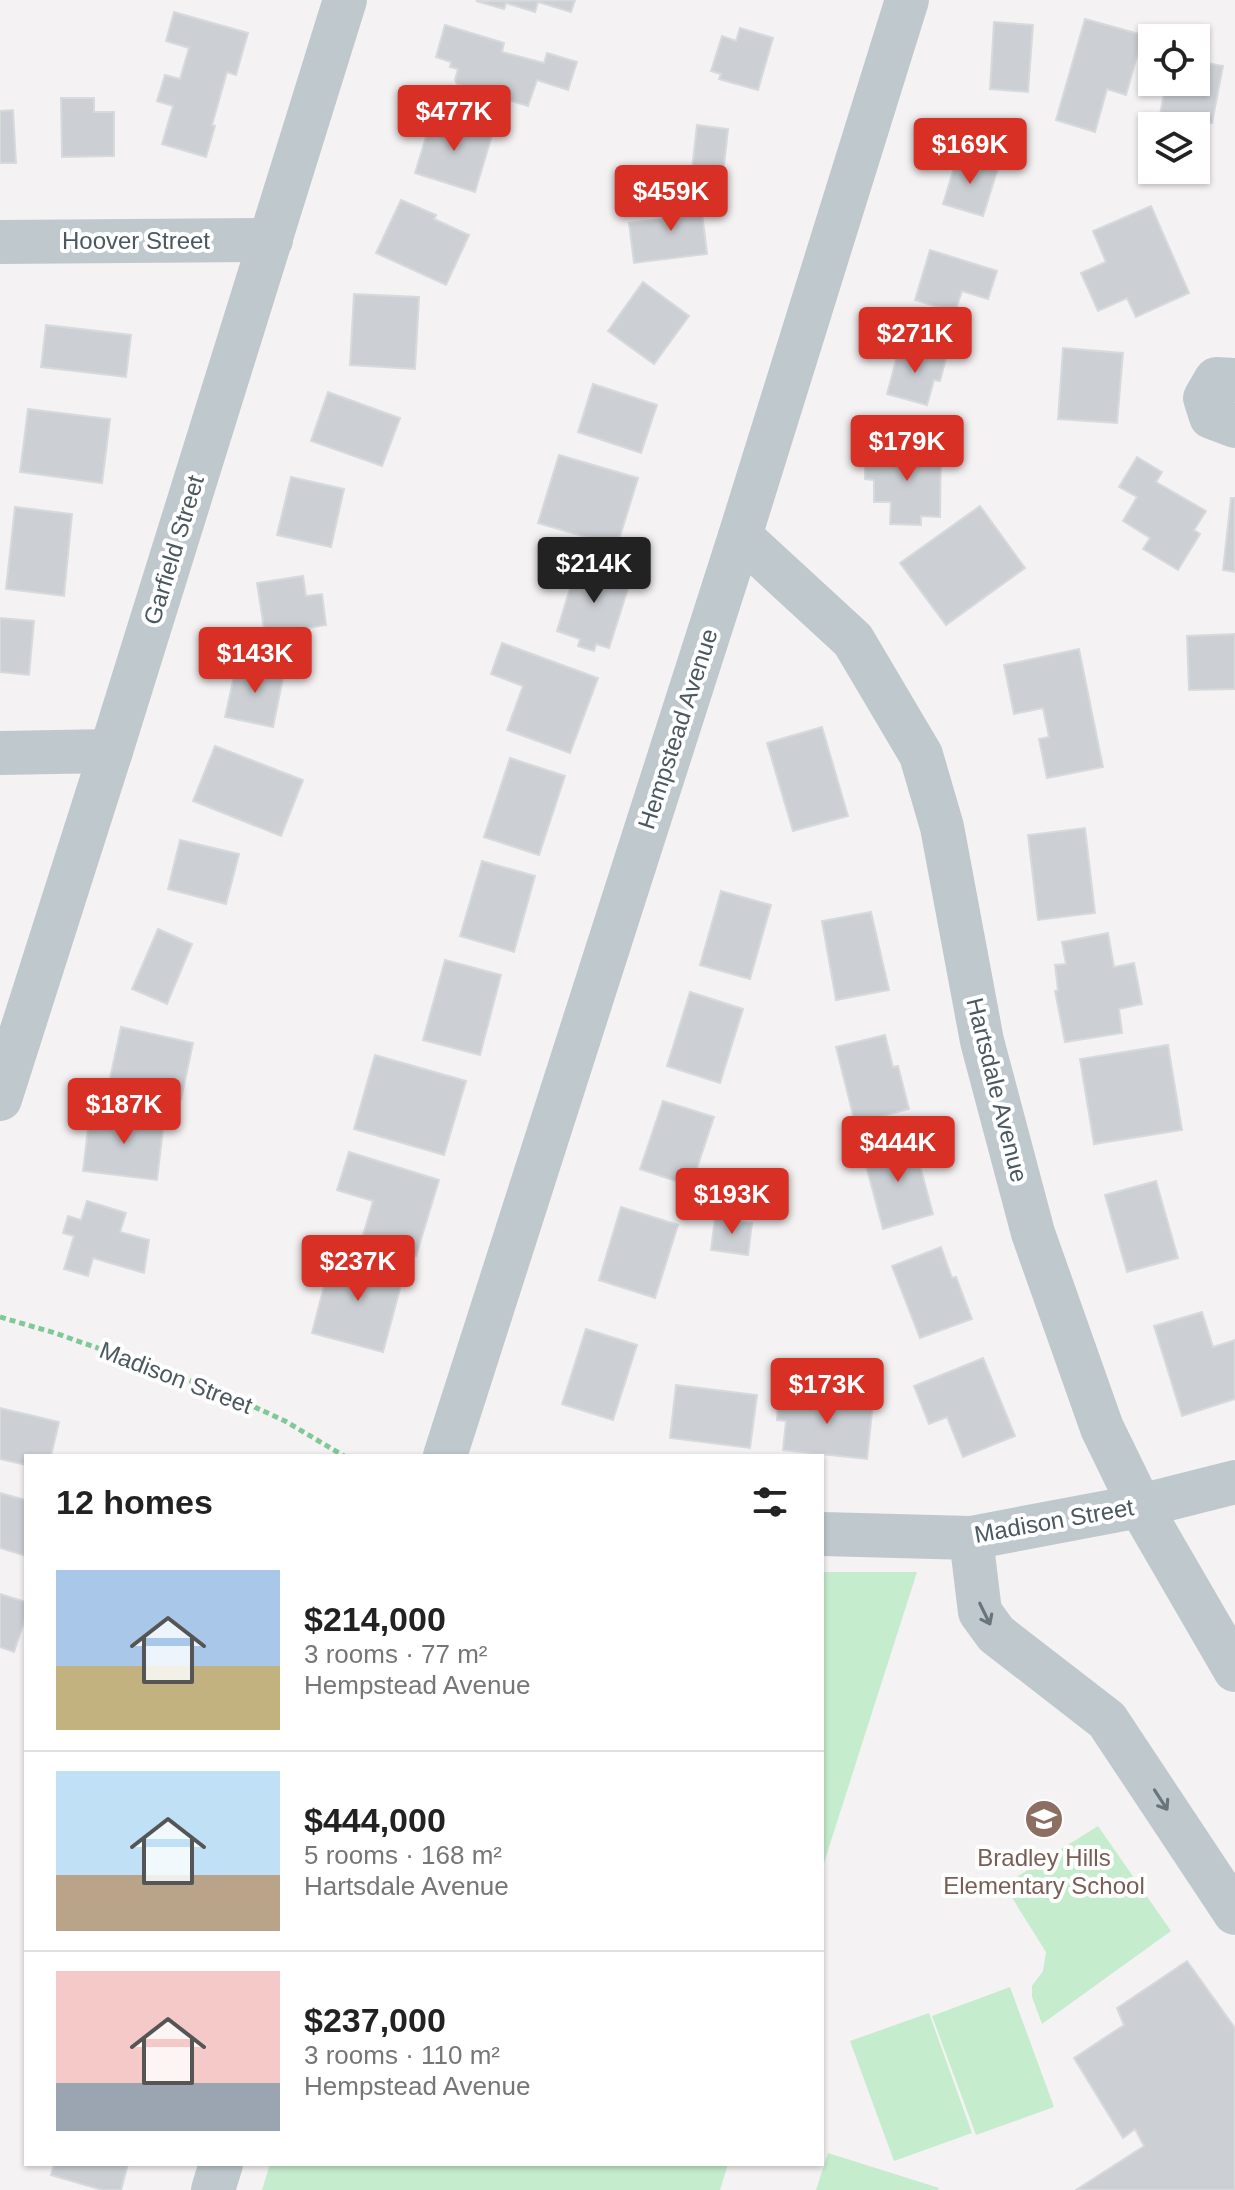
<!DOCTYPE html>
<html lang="en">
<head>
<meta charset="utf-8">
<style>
  :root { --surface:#fff; --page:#f2f2f2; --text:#222; --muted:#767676; --line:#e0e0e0; --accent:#d93025 }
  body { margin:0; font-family:Arial,sans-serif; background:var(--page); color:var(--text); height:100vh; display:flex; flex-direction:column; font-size:30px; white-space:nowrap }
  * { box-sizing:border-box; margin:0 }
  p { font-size:26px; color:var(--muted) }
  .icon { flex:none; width:44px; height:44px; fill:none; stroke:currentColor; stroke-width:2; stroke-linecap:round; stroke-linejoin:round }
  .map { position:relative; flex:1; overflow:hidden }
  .sheet { position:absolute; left:24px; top:1454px; width:800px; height:712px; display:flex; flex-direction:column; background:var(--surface); border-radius:0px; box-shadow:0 2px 6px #0004 }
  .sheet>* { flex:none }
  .controls { position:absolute; left:1138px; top:24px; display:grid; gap:16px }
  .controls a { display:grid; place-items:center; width:72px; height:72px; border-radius:0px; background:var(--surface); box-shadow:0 2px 6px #0004; font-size:40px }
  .price { position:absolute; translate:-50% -68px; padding:0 18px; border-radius:8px; background:var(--accent); color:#fff; font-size:26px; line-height:52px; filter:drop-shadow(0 2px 4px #0008) }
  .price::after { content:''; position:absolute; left:50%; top:48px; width:24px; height:18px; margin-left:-12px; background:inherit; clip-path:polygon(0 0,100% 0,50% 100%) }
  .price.active { background:#222; color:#fff }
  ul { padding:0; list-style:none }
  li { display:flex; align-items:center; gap:24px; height:200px; padding:0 32px }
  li+li { border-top:2px solid var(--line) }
  li span { display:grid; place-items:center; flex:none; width:224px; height:160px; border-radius:0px; color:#555 }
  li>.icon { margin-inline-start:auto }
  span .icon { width:96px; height:96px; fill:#fffc; stroke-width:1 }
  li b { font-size:34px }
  h2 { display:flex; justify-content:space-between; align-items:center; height:96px; padding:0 32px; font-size:34px }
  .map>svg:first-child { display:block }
  .green { fill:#c5edcd }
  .building { fill:#ccd0d4; stroke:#d7dadd; stroke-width:2 }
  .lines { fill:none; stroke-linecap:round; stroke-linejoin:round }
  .path { stroke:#80c996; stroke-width:5; stroke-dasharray:6 4; stroke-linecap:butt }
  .minor { stroke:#bfc9cd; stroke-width:44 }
  .oneway { stroke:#68757a }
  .labels { text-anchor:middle; stroke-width:8; stroke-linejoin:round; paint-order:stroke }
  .street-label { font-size:24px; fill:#4b595e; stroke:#fff }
  .education-label { font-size:24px; fill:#785e54; stroke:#fff }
</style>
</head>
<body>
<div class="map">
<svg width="1235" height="2190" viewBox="0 0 1235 2190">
  <rect width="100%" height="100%" fill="#f4f2f3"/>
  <g class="green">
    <polygon points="822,1572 917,1572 822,1869"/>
    <polygon points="1098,1826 1171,1931 1042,2024 1032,1997 1032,1986 1043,1971 1046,1952 1004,1885"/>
    <polygon points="1010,1987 1054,2107 976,2135 932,2016"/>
    <polygon points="929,2013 972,2133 894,2161 850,2041"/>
    <polygon points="828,2153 939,2188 938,2190 816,2190"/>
    <polygon points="270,2164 728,2164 720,2190 262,2190"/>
  </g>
  <g class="building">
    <polygon points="575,0 571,12 538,2 535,12 506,3 504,9 476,1"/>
    <polygon points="174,12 248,33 236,75 227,72 212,125 215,126 206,157 162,144 173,106 157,101 165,75 180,79 189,48 166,41"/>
    <polygon points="1085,19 1143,35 1126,95 1107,89 1095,132 1056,120"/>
    <polygon points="994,22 1033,25 1028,92 990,89"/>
    <polygon points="445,25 504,43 502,52 544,63 547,53 577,62 568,90 537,80 528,106 505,99 504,106 482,100 484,92 457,84 455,80 458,69 450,67 451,62 436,57"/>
    <polygon points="740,28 773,38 758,90 719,79 721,74 711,71 722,36 736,41"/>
    <polygon points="1196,61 1223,66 1212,123 1194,119 1193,126 1158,126 1166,82 1196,82"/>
    <polygon points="61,98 94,98 94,112 114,112 114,156 62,157"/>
    <polygon points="13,110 16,163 0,163 0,111"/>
    <polygon points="433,114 493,132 475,192 415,173"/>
    <polygon points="697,125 728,129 723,174 692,170"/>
    <polygon points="958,155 998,168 983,216 943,204"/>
    <polygon points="700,195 707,254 634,263 629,223 674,218 672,198"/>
    <polygon points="401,200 436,215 434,219 469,235 446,285 376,253"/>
    <polygon points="1151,206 1189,293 1136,317 1127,298 1098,311 1081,273 1106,262 1093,231"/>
    <polygon points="930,250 997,271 988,299 962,291 955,312 915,300"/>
    <polygon points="643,282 689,316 654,364 608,331"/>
    <polygon points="354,294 419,297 415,369 350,365"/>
    <polygon points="46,325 131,335 126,377 41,367"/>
    <polygon points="900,345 946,358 940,381 934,380 927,405 887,394"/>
    <polygon points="1063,348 1123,353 1117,423 1058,419"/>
    <polygon points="593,384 657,405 641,453 578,432"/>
    <polygon points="328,392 400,418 382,466 311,441"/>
    <polygon points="28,409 110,419 102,483 20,472"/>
    <polygon points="874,448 941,449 940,517 921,516 921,525 890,524 891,502 874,502 874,480 865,479 865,460 874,460"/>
    <polygon points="559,455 638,478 617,546 538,523"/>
    <polygon points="1137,457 1162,472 1156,482 1206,511 1194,530 1200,534 1178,570 1143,549 1150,538 1123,521 1137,497 1119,487"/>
    <polygon points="291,477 344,489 331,547 277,535"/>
    <polygon points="1231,498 1235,498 1235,572 1223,570"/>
    <polygon points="980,506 1025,568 946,625 900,563"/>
    <polygon points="15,507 72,514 64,596 6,589"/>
    <polygon points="579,559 632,576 609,648 596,644 594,651 578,646 580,639 557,631"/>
    <polygon points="303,576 306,596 322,594 326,625 265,635 257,583"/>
    <polygon points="0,618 34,621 29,675 0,672"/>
    <polygon points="1235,634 1235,689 1189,690 1187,636"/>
    <polygon points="502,643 598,678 570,753 507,730 523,686 491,674"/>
    <polygon points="1079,649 1103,767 1047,778 1039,739 1049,737 1043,708 1014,714 1004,665"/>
    <polygon points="237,663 284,673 273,727 225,717"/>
    <polygon points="822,727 848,816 793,831 767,743"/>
    <polygon points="215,746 303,780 281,836 193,801"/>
    <polygon points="510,758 565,776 539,855 484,837"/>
    <polygon points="1085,828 1095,913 1038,920 1028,835"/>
    <polygon points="180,840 239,854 226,904 168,889"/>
    <polygon points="482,861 535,876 514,952 460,936"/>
    <polygon points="721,891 771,905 750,979 700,965"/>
    <polygon points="871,912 889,990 836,1000 822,921"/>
    <polygon points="158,929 192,944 167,1004 132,989"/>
    <polygon points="1108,933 1114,967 1134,963 1142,1004 1119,1009 1122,1033 1065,1042 1055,991 1058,990 1055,965 1066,964 1062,942"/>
    <polygon points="445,960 501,975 480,1055 423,1040"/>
    <polygon points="690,992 743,1009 720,1083 667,1066"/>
    <polygon points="121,1027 193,1043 181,1099 109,1083"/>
    <polygon points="885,1035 893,1067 898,1066 909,1109 855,1123 836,1047"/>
    <polygon points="1168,1045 1182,1130 1094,1144 1080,1059"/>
    <polygon points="375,1055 466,1081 444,1155 354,1129"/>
    <polygon points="663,1101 714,1117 691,1186 640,1169"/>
    <polygon points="90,1112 164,1121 157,1180 83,1171"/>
    <polygon points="913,1140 933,1214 883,1229 863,1154"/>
    <polygon points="349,1152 439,1180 416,1256 362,1239 373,1201 337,1190"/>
    <polygon points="1156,1181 1178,1258 1127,1272 1105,1195"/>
    <polygon points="87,1201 126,1213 120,1232 149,1240 144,1273 93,1258 88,1276 64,1269 74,1236 63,1233 68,1216 81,1220"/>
    <polygon points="621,1207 678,1225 655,1298 599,1280"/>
    <polygon points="715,1218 752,1223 748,1255 711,1250"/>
    <polygon points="941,1247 952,1278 956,1277 972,1319 920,1338 892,1266"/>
    <polygon points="332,1255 404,1274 383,1352 312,1333"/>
    <polygon points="1202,1312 1213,1347 1235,1340 1235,1399 1182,1416 1154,1326"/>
    <polygon points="586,1329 637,1345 613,1420 562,1404"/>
    <polygon points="983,1358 1015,1436 963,1457 947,1417 929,1424 914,1386"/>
    <polygon points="676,1385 757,1395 750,1448 670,1438"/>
    <polygon points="790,1395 873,1403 867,1459 783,1450 786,1421 777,1420 778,1405 789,1405"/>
    <polygon points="0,1408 59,1422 51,1456 26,1456 26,1465 0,1459"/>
    <polygon points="0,1493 26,1500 26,1556 0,1548"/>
    <polygon points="0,1594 26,1602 26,1616 14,1652 0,1647"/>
    <polygon points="1187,1961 1235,2028 1235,2190 1076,2190 1144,2146 1135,2129 1123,2138 1074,2058 1124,2025 1117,2008"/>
    <polygon points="54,2164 128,2164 121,2190 102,2190 51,2175"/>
  </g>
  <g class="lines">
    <polyline class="path" points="0,1317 55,1333 222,1392 285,1421 344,1456"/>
    <g class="minor">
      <polyline points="0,242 271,240"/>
      <polyline points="1235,380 1216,379 1205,398 1211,417 1235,426"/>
      <polyline points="740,536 853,640 921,755 942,827 982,1041 1033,1233 1102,1428 1140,1506 1235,1670"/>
      <polyline points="0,753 111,751"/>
      <polyline points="0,1099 111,751 345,0"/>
      <polyline points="445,1456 740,536 907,0"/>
      <polyline points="822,1534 971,1538 1140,1506 1235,1482"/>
      <polyline points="971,1538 980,1612 996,1634 1107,1720 1235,1913"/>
      <polyline points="213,2190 221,2164"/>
    </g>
  </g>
  <defs><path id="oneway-shaft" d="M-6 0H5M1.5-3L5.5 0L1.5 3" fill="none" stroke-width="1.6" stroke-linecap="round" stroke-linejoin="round" transform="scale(2)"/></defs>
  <g class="oneway">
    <use href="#oneway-shaft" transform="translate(985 1614) rotate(64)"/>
    <use href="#oneway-shaft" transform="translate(1161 1800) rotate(57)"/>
  </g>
  <defs>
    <symbol id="school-disc" viewBox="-11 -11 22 22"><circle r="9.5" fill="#8d6e63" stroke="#fff"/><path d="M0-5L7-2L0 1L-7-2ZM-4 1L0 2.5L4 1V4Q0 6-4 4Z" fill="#fff"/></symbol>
  </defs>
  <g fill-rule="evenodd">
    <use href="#school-disc" x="1022" y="1797" width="44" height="44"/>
  </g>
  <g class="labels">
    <g class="street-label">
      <text x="136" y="249">Hoover Street</text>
      <text transform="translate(174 550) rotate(-73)" y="8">Garfield Street</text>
      <text transform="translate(678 729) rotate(-72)" y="8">Hempstead Avenue</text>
      <text transform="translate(997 1090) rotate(76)" y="8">Hartsdale Avenue</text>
      <text transform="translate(176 1378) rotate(21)" y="8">Madison Street</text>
      <text transform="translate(1054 1521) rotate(-10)" y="8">Madison Street</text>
    </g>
    <g class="education-label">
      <text x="1044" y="1866">Bradley Hills<tspan x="1044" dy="28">Elementary School</tspan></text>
    </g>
  </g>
</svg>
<div class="controls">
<a><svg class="icon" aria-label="locate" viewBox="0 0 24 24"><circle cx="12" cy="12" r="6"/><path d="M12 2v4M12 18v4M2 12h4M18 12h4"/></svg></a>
<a><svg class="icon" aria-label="layers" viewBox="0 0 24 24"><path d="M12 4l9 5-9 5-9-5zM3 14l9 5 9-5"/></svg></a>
</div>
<b class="price" style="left:454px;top:153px">$477K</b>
<b class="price" style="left:970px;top:186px">$169K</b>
<b class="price" style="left:671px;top:233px">$459K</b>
<b class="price" style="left:915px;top:375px">$271K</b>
<b class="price" style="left:907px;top:483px">$179K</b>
<b class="price active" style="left:594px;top:605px">$214K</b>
<b class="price" style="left:255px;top:695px">$143K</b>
<b class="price" style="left:124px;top:1146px">$187K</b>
<b class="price" style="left:898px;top:1184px">$444K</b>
<b class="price" style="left:732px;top:1236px">$193K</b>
<b class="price" style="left:358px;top:1303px">$237K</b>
<b class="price" style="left:827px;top:1426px">$173K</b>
<section class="sheet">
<h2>12 homes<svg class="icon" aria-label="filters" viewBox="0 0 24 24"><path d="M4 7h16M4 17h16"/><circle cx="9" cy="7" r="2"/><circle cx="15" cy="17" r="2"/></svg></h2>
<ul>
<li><span style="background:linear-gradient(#a9c7e8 60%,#c2b280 0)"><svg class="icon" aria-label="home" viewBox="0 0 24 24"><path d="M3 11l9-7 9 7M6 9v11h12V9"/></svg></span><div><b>$214,000</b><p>3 rooms · 77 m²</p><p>Hempstead Avenue</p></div></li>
<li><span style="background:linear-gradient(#bfe0f5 65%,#b9a48a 0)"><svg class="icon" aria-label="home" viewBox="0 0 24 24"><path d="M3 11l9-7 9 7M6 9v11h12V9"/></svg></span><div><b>$444,000</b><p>5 rooms · 168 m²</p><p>Hartsdale Avenue</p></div></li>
<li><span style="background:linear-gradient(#f6c9c9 70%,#9aa5b1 0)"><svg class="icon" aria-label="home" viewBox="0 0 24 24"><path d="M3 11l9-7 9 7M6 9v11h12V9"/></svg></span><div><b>$237,000</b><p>3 rooms · 110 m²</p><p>Hempstead Avenue</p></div></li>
</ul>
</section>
</div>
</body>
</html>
